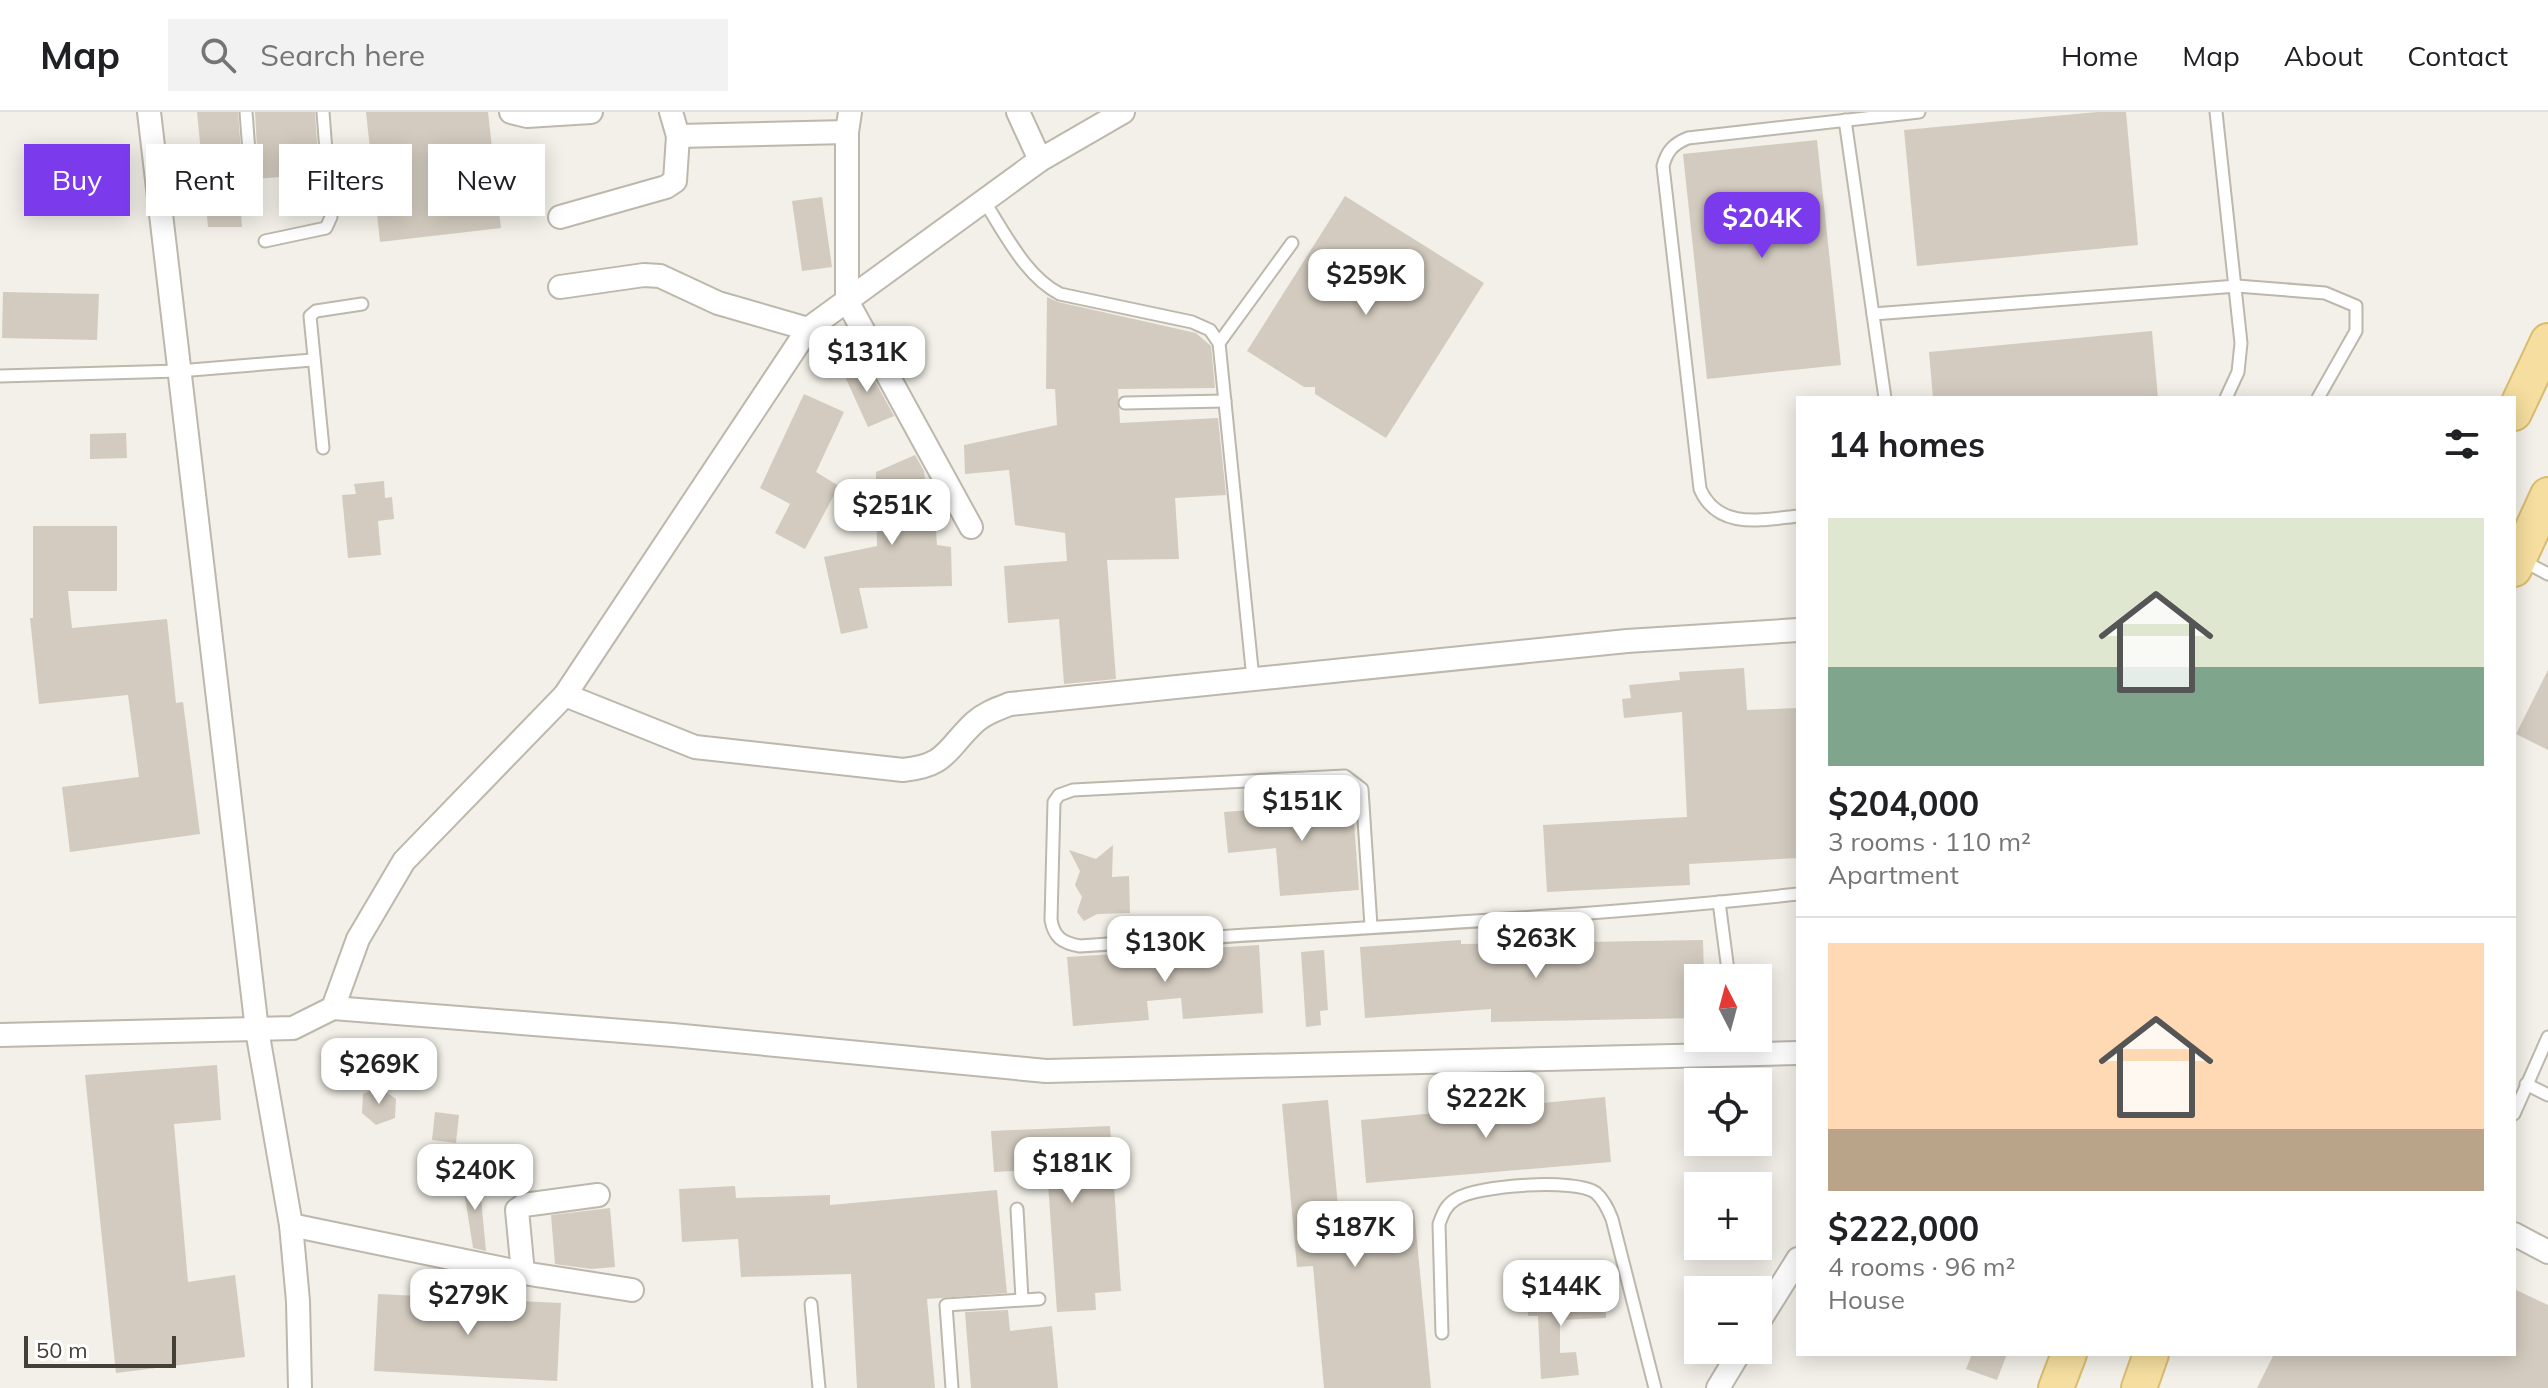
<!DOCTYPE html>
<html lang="en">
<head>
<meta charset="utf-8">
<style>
  :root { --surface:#fff; --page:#f2f2f2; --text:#202124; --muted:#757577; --line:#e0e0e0; --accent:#7c3aed }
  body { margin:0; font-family:Mulish,sans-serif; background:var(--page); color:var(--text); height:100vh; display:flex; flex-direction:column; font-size:30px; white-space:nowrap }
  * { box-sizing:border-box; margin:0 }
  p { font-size:26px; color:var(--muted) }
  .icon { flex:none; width:44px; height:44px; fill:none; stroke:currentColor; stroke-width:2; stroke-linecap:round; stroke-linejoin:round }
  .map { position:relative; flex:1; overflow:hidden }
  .sheet { position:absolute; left:1796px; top:284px; width:720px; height:960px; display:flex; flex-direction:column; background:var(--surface); border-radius:0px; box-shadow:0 4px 20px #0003 }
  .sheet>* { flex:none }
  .banner { position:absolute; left:24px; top:32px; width:760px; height:72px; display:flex; gap:16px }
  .needle { width:52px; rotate:354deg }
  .buttons { position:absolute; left:1684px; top:852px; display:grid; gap:16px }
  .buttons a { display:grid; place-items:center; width:88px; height:88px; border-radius:0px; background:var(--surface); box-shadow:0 4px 20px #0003; font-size:40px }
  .scale { position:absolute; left:24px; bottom:20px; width:152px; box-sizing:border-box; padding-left:8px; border:4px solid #454037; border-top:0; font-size:22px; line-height:28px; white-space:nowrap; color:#454037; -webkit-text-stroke:6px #fff; paint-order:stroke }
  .price { position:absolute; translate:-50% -68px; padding:0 18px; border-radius:16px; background:#fff; color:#222; font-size:26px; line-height:52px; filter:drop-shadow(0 2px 4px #0008) }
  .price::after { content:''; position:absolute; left:50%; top:48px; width:24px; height:18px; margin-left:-12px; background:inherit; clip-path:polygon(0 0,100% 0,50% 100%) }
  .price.on { background:var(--accent); color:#fff }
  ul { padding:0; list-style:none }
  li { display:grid; align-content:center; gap:16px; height:424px; padding:0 32px }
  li+li { border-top:2px solid var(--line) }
  li span { display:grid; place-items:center; height:248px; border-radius:0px; color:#555 }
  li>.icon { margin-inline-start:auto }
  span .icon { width:144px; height:144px; fill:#fffc; stroke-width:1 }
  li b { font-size:34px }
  h2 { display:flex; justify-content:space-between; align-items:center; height:96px; padding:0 32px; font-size:34px }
  .chip { padding:0 28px; border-radius:0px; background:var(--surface); box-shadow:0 4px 20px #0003; font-size:28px; line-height:72px }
  .chip.on { background:var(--accent); color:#fff }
  header { display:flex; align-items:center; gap:48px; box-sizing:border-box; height:112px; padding:0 40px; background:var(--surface); border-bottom:2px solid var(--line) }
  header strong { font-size:38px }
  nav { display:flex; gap:44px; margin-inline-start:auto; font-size:28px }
  .search { width:560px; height:72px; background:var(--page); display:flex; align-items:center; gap:20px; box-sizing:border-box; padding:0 28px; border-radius:0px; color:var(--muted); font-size:30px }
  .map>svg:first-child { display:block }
  .building { fill:#d3cbbf }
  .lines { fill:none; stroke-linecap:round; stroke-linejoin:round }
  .lane-casing { stroke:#bdb7ac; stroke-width:15 }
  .street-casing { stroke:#bdb7ac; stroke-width:26 }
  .primary-casing { stroke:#d8bc70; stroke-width:38 }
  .lane { stroke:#fff; stroke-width:11 }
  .street { stroke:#fff; stroke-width:22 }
  .primary { stroke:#f5de9f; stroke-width:34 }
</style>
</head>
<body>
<header>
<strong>Map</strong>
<div class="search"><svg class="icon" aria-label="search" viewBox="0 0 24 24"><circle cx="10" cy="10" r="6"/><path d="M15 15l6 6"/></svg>Search here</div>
<nav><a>Home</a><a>Map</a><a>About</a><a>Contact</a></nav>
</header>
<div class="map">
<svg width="2548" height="1276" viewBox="0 0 2548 1276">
  <rect width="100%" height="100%" fill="#f2f0e8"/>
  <g class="building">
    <polygon points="197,0 238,0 242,54 250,61 258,53 255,0 315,0 319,62 239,68 242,115 208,115"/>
    <polygon points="366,0 488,0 501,116 380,130"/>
    <polygon points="2098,0 2126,0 2138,133 1917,154 1904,18"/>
    <polygon points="1817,28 1841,253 1707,267 1683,42"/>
    <polygon points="1345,84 1484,171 1386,326 1315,282 1315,275 1304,275 1247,239"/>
    <polygon points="822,85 832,155 802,159 792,89"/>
    <polygon points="3,180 99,182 97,228 2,226"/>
    <polygon points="1047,185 1058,190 1196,221 1211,234 1215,276 1118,277 1120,311 1218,306 1226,383 1175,386 1179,447 1107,448 1116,567 1064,572 1059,507 1008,511 1004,454 1067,449 1065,421 1015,413 1009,358 965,362 964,333 1057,313 1055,277 1046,277"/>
    <polygon points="2152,219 2158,286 1933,286 1929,240"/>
    <polygon points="864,249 894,304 868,315 842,258"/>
    <polygon points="804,282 844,300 816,360 839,374 805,437 775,421 790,392 760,376"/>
    <polygon points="126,321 127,346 90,347 90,322"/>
    <polygon points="915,343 924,359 930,402 935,404 937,433 951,435 952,474 859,476 868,516 841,522 824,445 877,434 876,360"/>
    <polygon points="384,369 385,386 392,385 394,407 378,409 381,443 348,446 342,383 356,382 354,372"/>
    <polygon points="33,414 117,414 117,479 68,479 72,516 167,507 176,591 183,590 200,722 70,740 62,675 139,665 128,583 39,592 30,506 33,506"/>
    <polygon points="1744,556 1747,598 1798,596 1798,746 1689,752 1690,773 1547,780 1543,713 1687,705 1682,600 1624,606 1622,587 1631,586 1629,573 1680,568 1679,560"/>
    <polygon points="2548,558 2548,638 2516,622"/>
    <polygon points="1352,684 1359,778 1280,784 1276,736 1228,741 1224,700 1278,696 1278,688"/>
    <polygon points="1113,733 1112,765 1129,764 1130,801 1097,802 1084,809 1077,800 1082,785 1075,773 1080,759 1069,738 1096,747"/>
    <polygon points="1461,828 1461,832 1703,828 1704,866 1698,866 1698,906 1491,910 1491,897 1365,906 1360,835"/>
    <polygon points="1259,833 1263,901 1183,907 1181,886 1147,889 1149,908 1073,914 1067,845"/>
    <polygon points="1324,838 1328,898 1320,899 1321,913 1306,915 1301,840"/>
    <polygon points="217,953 221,1008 174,1012 188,1170 235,1163 245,1245 116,1261 85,963"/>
    <polygon points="379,975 396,987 395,1006 376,1013 362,1001 363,982"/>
    <polygon points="1605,985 1611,1050 1366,1071 1361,1008"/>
    <polygon points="1328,988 1339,1105 1414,1098 1431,1276 1324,1276 1313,1154 1297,1155 1282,992"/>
    <polygon points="435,1000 459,1003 456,1031 432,1028"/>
    <polygon points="1110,1014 1121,1179 1095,1181 1096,1198 1057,1200 1047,1057 994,1060 991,1019"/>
    <polygon points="462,1066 479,1066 486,1139 473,1136"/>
    <polygon points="735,1074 736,1086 830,1083 830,1093 997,1078 1007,1181 927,1187 935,1276 857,1276 851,1162 741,1165 738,1127 682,1130 679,1077"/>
    <polygon points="610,1096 615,1155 591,1157 555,1152 551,1103"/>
    <polygon points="2514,1177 2548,1193 2548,1276 2257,1276 2274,1242 2514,1242"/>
    <polygon points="378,1182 561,1191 557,1269 374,1259"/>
    <polygon points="1605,1182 1606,1206 1560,1208 1560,1241 1576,1240 1579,1263 1541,1267 1538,1204 1528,1204 1527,1184"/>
    <polygon points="1008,1198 1010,1219 1052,1214 1058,1276 971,1276 965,1200"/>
    <polygon points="1972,1242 2007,1242 1997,1268 1966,1257"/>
  </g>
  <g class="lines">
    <defs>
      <g id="lane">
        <polyline points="246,0 250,53"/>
        <polyline points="2216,0 2241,231 2238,260 2226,286"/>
        <polyline points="1845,8 1885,286"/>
        <path d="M984 89C1005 121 1025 164 1060 182L1192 210 1210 218 1219 231 1253 567"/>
        <polyline points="265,129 326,116 331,105 323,0"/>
        <polyline points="1873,202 2237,174 2325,181 2356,194 2356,219 2318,286"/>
        <polyline points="1219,231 1292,131"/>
        <polyline points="0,264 179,259 312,248"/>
        <polyline points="1125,291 1225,289"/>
        <polyline points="323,336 310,204 316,199 362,192"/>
        <path d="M1798 404C1761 408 1718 418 1700 377L1663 54C1667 39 1673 32 1688 26L1919 0"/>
        <polyline points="2523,449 2548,462"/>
        <polyline points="1719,790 1729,866"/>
        <path d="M1371 814 1362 677 1345 664 1073 678 1059 683 1054 690 1051 808C1054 825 1062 831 1080 834 1319 817 1560 808 1798 782"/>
        <polyline points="2526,972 2548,983"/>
        <polyline points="2514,1002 2548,925"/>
        <polyline points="1017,1097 1022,1187"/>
        <polyline points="811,1192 819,1276"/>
        <path d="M1442 1221 1439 1112C1443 1101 1446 1093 1456 1087 1476 1073 1577 1066 1596 1081 1604 1088 1608 1097 1612 1107L1655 1276"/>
        <polyline points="952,1276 946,1193 1039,1187"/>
      </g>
      <g id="street">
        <polyline points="149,0 257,918 291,1113 298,1189 300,1276"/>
        <polyline points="511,0 527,4 591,0"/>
        <polyline points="671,0 678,24 847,20"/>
        <polyline points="850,0 847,20 847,189 971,415"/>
        <polyline points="1018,0 1040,48"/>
        <polyline points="560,105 666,75 675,69 678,24"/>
        <polyline points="560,175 644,163 660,164 718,191 808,217"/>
        <path d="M565 583 695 635 903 658C947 654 946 637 975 610 985 601 997 597 1010 592L1627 529 1798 518"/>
        <polyline points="333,896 673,923 1046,959 1798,941"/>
        <polyline points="0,923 293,916 333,896 358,827 404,749 565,583 808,217 1040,48 1123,0"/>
        <polyline points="291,1113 523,1161 632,1178"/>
        <polyline points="2514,1122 2548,1140"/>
        <polyline points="523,1161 517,1098 524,1093 598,1083"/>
        <polyline points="1758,1211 1798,1147"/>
        <polyline points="1718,1276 1741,1238"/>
      </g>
      <g id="primary">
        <polyline points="2514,301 2548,229"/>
        <polyline points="2514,457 2548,383"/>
        <polyline points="2056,1276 2069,1242"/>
        <polyline points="2139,1276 2151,1242"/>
      </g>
    </defs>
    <use href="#lane" class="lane-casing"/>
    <use href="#street" class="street-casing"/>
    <use href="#primary" class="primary-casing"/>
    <use href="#lane" class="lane"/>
    <use href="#street" class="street"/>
    <use href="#primary" class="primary"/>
  </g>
</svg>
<div class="buttons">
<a><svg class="needle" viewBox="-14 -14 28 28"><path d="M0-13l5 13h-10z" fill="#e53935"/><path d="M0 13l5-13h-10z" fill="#757577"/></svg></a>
<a><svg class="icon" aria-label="locate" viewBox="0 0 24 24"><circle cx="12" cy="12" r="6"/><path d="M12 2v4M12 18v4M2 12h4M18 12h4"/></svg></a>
<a>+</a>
<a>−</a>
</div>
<div class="scale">50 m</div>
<b class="price on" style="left:1762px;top:148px">$204K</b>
<b class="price" style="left:1366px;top:205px">$259K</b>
<b class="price" style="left:867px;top:282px">$131K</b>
<b class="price" style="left:892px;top:435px">$251K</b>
<b class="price" style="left:1302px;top:731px">$151K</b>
<b class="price" style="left:1536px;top:868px">$263K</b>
<b class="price" style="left:1165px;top:872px">$130K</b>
<b class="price" style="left:379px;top:994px">$269K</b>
<b class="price" style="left:1486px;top:1028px">$222K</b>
<b class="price" style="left:1072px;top:1093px">$181K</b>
<b class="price" style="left:475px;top:1100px">$240K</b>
<b class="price" style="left:1355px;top:1157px">$187K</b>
<b class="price" style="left:1561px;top:1216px">$144K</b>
<b class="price" style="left:468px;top:1225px">$279K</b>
<div class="banner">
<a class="chip on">Buy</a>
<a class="chip">Rent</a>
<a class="chip">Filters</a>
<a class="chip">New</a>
</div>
<section class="sheet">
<h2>14 homes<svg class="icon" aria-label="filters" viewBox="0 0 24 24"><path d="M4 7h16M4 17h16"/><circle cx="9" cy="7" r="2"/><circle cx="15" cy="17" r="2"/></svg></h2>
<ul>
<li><span style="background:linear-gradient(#dfe7d0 60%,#7fa58c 0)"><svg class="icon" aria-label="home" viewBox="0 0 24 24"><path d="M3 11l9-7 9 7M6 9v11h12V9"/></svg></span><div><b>$204,000</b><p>3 rooms · 110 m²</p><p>Apartment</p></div></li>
<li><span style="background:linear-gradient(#ffd9b3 75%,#b9a48a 0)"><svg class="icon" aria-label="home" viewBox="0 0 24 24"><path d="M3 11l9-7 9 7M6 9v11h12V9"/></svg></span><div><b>$222,000</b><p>4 rooms · 96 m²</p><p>House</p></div></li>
</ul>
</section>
</div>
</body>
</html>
